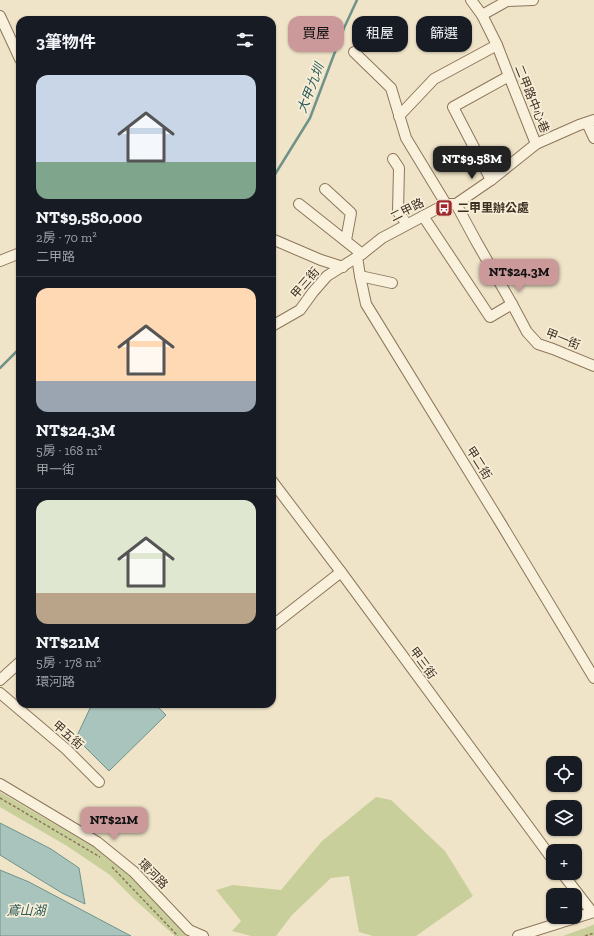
<!DOCTYPE html>
<html lang="zh-TW">
<head>
<meta charset="utf-8">
<style>
  :root { --surface:#171b24; --page:#20242c; --text:#f1f3f6; --muted:#9ea1a6; --line:#363941; --accent:#cc999b }
  body { margin:0; font-family:"Zilla Slab","Noto Sans TC",serif; background:var(--page); color:var(--text); height:100vh; display:flex; flex-direction:column; font-size:15px; white-space:nowrap }
  * { box-sizing:border-box; margin:0 }
  p { font-size:13px; color:var(--muted) }
  .icon { flex:none; width:22px; height:22px; fill:none; stroke:currentColor; stroke-width:2; stroke-linecap:round; stroke-linejoin:round }
  .map { position:relative; flex:1; overflow:hidden }
  .side { position:absolute; left:16px; top:16px; width:260px; height:692px; display:flex; flex-direction:column; background:var(--surface); border-radius:12px; box-shadow:0 1px 3px #0004 }
  .side>* { flex:none }
  .banner { position:absolute; left:288px; top:16px; width:246px; height:36px; display:flex; gap:8px }
  .controls { position:absolute; left:546px; top:756px; display:grid; gap:8px }
  .controls a { display:grid; place-items:center; width:36px; height:36px; border-radius:8px; background:var(--surface); box-shadow:0 1px 3px #0004; font-size:20px }
  .price { position:absolute; translate:-50% -34px; padding:0 9px; border-radius:8px; background:var(--accent); color:#111; font-size:13px; line-height:26px; filter:drop-shadow(0 1px 2px #0008) }
  .price::after { content:''; position:absolute; left:50%; top:24px; width:12px; height:9px; margin-left:-6px; background:inherit; clip-path:polygon(0 0,100% 0,50% 100%) }
  .price.active { background:#222; color:#fff }
  ul { padding:0; list-style:none }
  li { display:grid; align-content:center; gap:8px; height:212px; padding:0 20px }
  li+li { border-top:1px solid var(--line) }
  li span { display:grid; place-items:center; height:124px; border-radius:12px; color:#555 }
  li>.icon { margin-inline-start:auto }
  span .icon { width:72px; height:72px; fill:#fffc; stroke-width:1 }
  li b { font-size:17px }
  h2 { display:flex; justify-content:space-between; align-items:center; height:48px; padding:0 20px; font-size:17px }
  .pill { padding:0 14px; border-radius:12px; background:var(--surface); box-shadow:0 1px 3px #0004; font-size:14px; line-height:36px }
  .pill.active { background:var(--accent); color:#111 }
  .map>svg:first-child { display:block }
  .green { fill:#c9cf9b }
  .water { fill:#a9c4bc; stroke:#6f938a }
  .lines { fill:none; stroke-linecap:round; stroke-linejoin:round }
  .stream { stroke:#6f938a; stroke-width:2.5 }
  .minor-casing { stroke:#8d765c; stroke-width:12 }
  .path { stroke:#8d765c; stroke-width:1.5; stroke-dasharray:3 2; stroke-linecap:butt }
  .minor { stroke:#faf1dc; stroke-width:10 }
  .labels { text-anchor:middle; stroke-width:3.5; stroke-linejoin:round; paint-order:stroke }
  .street-label { font-size:12px; fill:#3d2e20; stroke:#f7eed8 }
  .poi-label { font-size:12px; font-weight:bold; fill:#3d2e20; stroke:#f7eed8; text-anchor:start }
  .water-label { font-size:13px; font-style:italic; fill:#2f5d5a; stroke:#f7eed8 }
</style>
</head>
<body>
<div class="map">
<svg width="594" height="936" viewBox="0 0 594 936">
  <rect width="100%" height="100%" fill="#f0e4c8"/>
  <g class="green">
    <polygon points="0,792 107,855 131,875 164,911 195,936 175,936 134,899 110,875 67,846 0,807"/>
    <polygon points="376,797 391,800 445,851 473,896 416,936 373,936 359,932 349,876 331,878 292,915 276,936 251,936 232,931 241,921 216,890 233,885 281,890 322,841"/>
    <polygon points="594,924 594,936 563,936 593,925"/>
  </g>
  <g class="water">
    <polygon points="92,704 155,704 166,715 109,771 76,738"/>
    <polygon points="0,823 51,849 79,868 85,904 62,893 0,855"/>
    <polygon points="0,870 29,882 131,936 0,936"/>
  </g>
  <g class="lines">
    <g class="stream">
      <polyline points="272,178 274,176 310,118 344,28 357,0"/>
      <polyline points="0,368 20,348"/>
    </g>
    <defs>
      <g id="minor">
        <polyline points="471,0 482,15 497,45 509,76 536,144"/>
        <polyline points="482,15 507,1 533,0"/>
        <polyline points="0,16 20,59"/>
        <polyline points="354,52 391,88 406,138 446,204"/>
        <polyline points="399,116 434,79 497,45"/>
        <polyline points="587,123 594,138"/>
        <polyline points="393,159 399,168 398,212 407,224"/>
        <polyline points="491,180 453,107 509,76"/>
        <polyline points="325,189 351,213 346,240"/>
        <polyline points="299,204 362,254"/>
        <polyline points="456,204 476,241 512,304 527,332 538,344 553,349 594,366"/>
        <polyline points="423,216 490,317 512,304"/>
        <polyline points="272,239 321,260 343,267"/>
        <polyline points="357,257 360,276 366,304 500,522 594,678"/>
        <polyline points="0,261 20,253"/>
        <polyline points="360,276 392,283"/>
        <polyline points="272,326 300,310 313,292 327,276 362,254 382,238 446,204 456,204 491,180 536,144 579,125 594,120"/>
        <polyline points="272,481 341,572 553,860"/>
        <polyline points="272,626 341,572"/>
        <polyline points="0,680 20,662"/>
        <polyline points="0,693 66,749 99,782"/>
        <polyline points="0,784 97,842 134,872 189,930 203,936"/>
        <polyline points="562,873 592,912"/>
        <polyline points="518,936 594,912"/>
      </g>
    </defs>
    <use href="#minor" class="minor-casing"/>
    <g class="path">
      <polyline points="0,798 100,857"/>
      <polyline points="112,867 178,936"/>
      <polyline points="585,936 594,933"/>
    </g>
    <use href="#minor" class="minor"/>
  </g>
  <defs>
    <symbol id="bus-square" viewBox="-11 -11 22 22"><rect x="-9" y="-9" width="18" height="18" rx="4" fill="#9e2a2b" stroke="#f7eed8"/><path d="M-5-6H5V4H4V6H2V4H-2V6H-4V4H-5ZM-3.5-4V0h7V-4ZM-3.5 1.2v1.5H-2V1.2ZM2 1.2v1.5H3.5V1.2Z" fill="#fff"/></symbol>
  </defs>
  <g fill-rule="evenodd">
    <use href="#bus-square" x="434" y="198" width="20" height="20"/>
  </g>
  <g class="labels">
    <g class="street-label">
      <text transform="translate(532 99) rotate(68)" y="4">二甲路中心巷</text>
      <text transform="translate(407 210) rotate(-27)" y="4">二甲路</text>
      <text transform="translate(305 283) rotate(-49)" y="4">甲三街</text>
      <text transform="translate(563 339) rotate(22)" y="4">甲一街</text>
      <text transform="translate(479 463) rotate(58)" y="4">甲二街</text>
      <text transform="translate(423 663) rotate(54)" y="4">甲三街</text>
      <text transform="translate(68 735) rotate(41)" y="4">甲五街</text>
      <text transform="translate(153 874) rotate(45)" y="4">環河路</text>
    </g>
    <g class="poi-label">
      <text x="457" y="212">二甲里辦公處</text>
    </g>
    <g class="water-label">
      <text transform="translate(310 88) rotate(-69)" y="5">大甲九圳</text>
      <text x="26" y="915">鳶山湖</text>
    </g>
  </g>
</svg>
<div class="controls">
<a><svg class="icon" aria-label="locate" viewBox="0 0 24 24"><circle cx="12" cy="12" r="6"/><path d="M12 2v4M12 18v4M2 12h4M18 12h4"/></svg></a>
<a><svg class="icon" aria-label="layers" viewBox="0 0 24 24"><path d="M12 4l9 5-9 5-9-5zM3 14l9 5 9-5"/></svg></a>
<a>+</a>
<a>−</a>
</div>
<b class="price active" style="left:472px;top:180px">NT$9.58M</b>
<b class="price" style="left:519px;top:293px">NT$24.3M</b>
<b class="price" style="left:114px;top:841px">NT$21M</b>
<div class="banner">
<a class="pill active">買屋</a>
<a class="pill">租屋</a>
<a class="pill">篩選</a>
</div>
<section class="side">
<h2>3筆物件<svg class="icon" aria-label="filters" viewBox="0 0 24 24"><path d="M4 7h16M4 17h16"/><circle cx="9" cy="7" r="2"/><circle cx="15" cy="17" r="2"/></svg></h2>
<ul>
<li><span style="background:linear-gradient(#c9d6e8 70%,#7fa58c 0)"><svg class="icon" aria-label="home" viewBox="0 0 24 24"><path d="M3 11l9-7 9 7M6 9v11h12V9"/></svg></span><div><b>NT$9,580,000</b><p>2房 · 70 m²</p><p>二甲路</p></div></li>
<li><span style="background:linear-gradient(#ffd9b3 75%,#9aa5b1 0)"><svg class="icon" aria-label="home" viewBox="0 0 24 24"><path d="M3 11l9-7 9 7M6 9v11h12V9"/></svg></span><div><b>NT$24.3M</b><p>5房 · 168 m²</p><p>甲一街</p></div></li>
<li><span style="background:linear-gradient(#dfe7d0 75%,#b9a48a 0)"><svg class="icon" aria-label="home" viewBox="0 0 24 24"><path d="M3 11l9-7 9 7M6 9v11h12V9"/></svg></span><div><b>NT$21M</b><p>5房 · 178 m²</p><p>環河路</p></div></li>
</ul>
</section>
</div>
</body>
</html>
